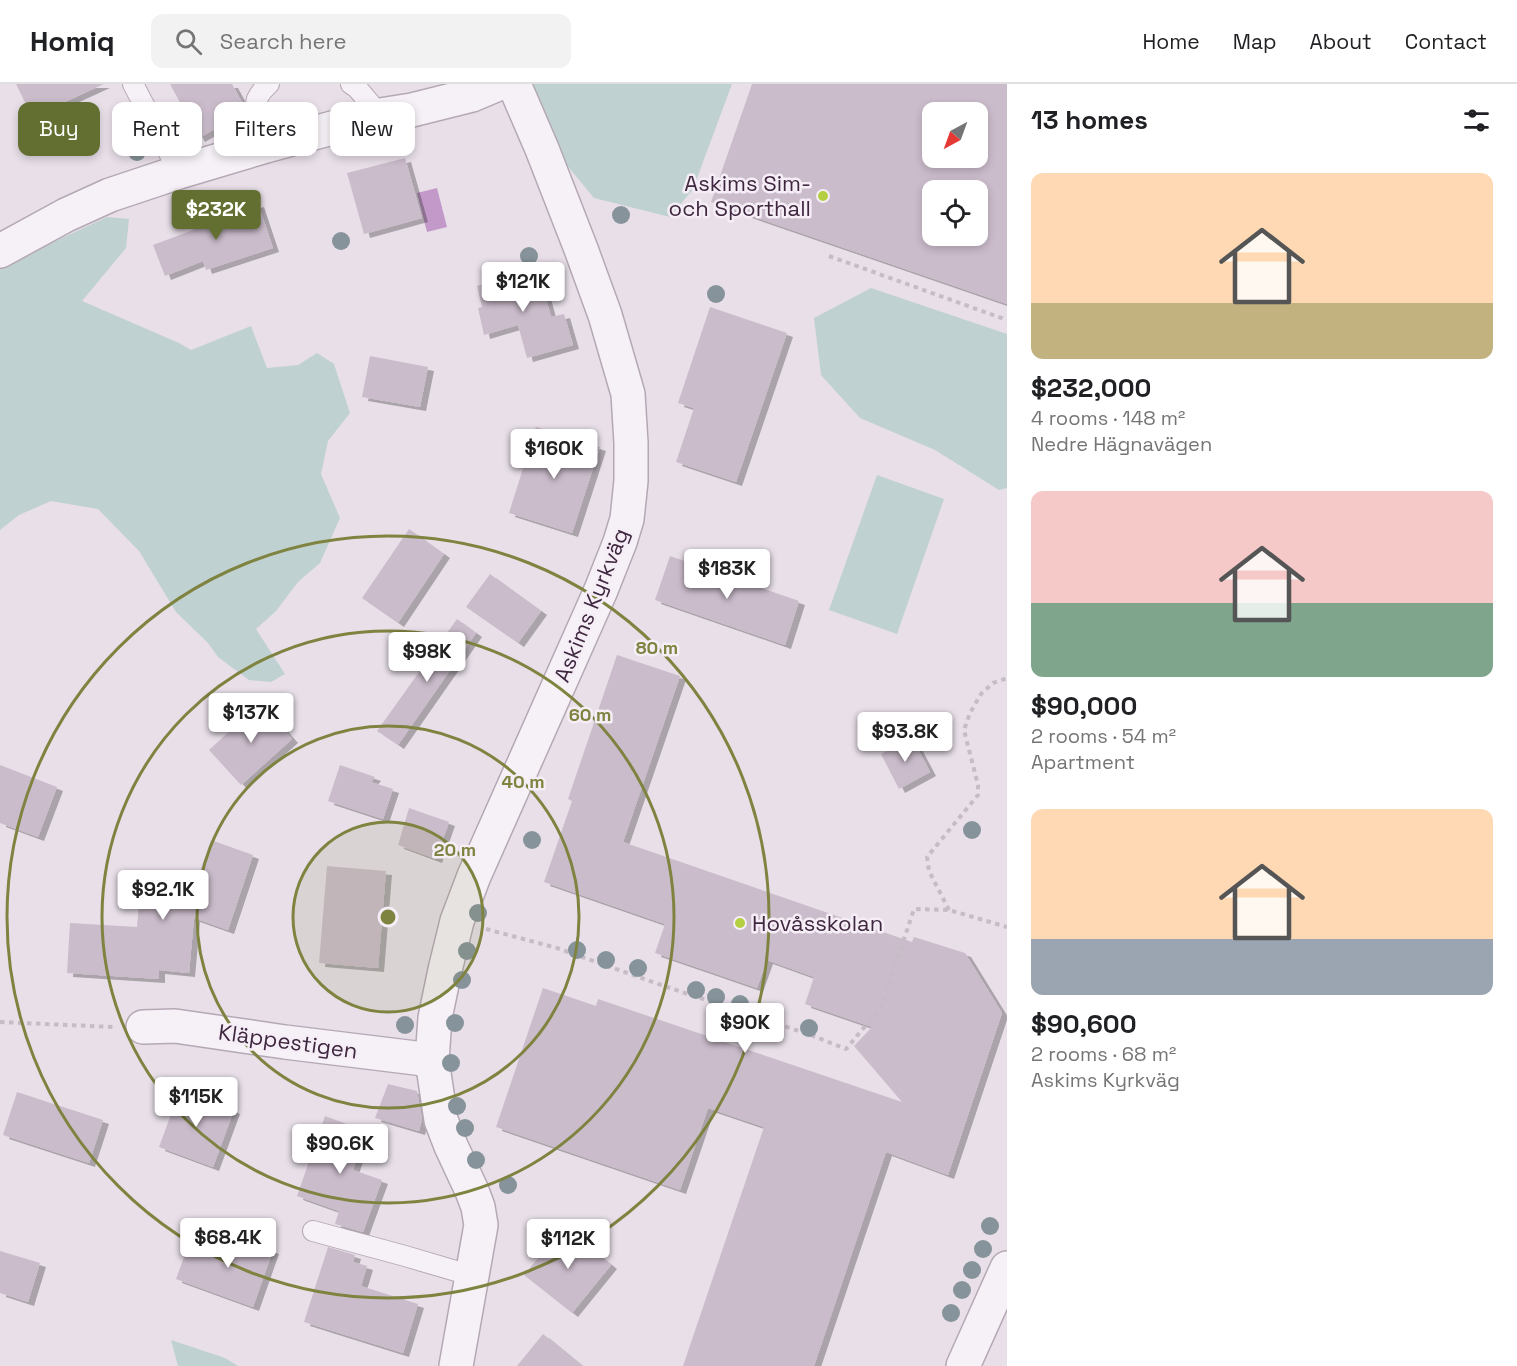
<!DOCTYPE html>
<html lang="en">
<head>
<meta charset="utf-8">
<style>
  :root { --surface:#fff; --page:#f2f2f2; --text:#202124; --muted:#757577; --line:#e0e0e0; --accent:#636f31 }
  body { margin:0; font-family:"Space Grotesk",sans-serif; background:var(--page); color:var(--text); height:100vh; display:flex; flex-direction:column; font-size:22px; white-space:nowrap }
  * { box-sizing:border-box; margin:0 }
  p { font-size:20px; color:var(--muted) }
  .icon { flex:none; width:33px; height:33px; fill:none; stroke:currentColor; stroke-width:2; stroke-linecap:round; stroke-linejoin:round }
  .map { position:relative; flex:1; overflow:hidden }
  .panel { display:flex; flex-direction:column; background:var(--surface); width:510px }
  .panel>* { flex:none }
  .top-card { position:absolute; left:18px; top:18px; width:570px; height:54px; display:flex; gap:12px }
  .needle { width:39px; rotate:221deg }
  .controls { position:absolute; left:922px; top:18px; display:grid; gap:12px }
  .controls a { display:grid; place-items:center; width:66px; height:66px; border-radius:12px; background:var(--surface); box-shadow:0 3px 9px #0003; font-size:30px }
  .price { position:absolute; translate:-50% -51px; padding:0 14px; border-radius:6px; background:#fff; color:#222; font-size:20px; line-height:39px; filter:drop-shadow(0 2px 3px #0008) }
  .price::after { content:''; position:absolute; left:50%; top:36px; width:18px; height:14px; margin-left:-9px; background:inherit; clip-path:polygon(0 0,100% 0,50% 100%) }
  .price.current { background:var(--accent); color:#fff }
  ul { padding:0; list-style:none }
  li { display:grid; align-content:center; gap:12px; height:318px; padding:0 24px }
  li span { display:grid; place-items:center; height:186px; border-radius:12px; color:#555 }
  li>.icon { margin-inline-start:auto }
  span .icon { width:108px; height:108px; fill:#fffc; stroke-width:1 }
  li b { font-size:26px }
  h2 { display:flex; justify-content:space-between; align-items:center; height:72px; padding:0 24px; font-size:26px }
  .chip { padding:0 21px; border-radius:12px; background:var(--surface); box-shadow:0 3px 9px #0003; font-size:21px; line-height:54px }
  .chip.current { background:var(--accent); color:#fff }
  header { display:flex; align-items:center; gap:36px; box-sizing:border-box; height:84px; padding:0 30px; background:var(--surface); border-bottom:2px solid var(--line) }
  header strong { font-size:28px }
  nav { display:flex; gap:33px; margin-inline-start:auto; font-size:21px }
  .search { width:420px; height:54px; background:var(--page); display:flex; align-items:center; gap:15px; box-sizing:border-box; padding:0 21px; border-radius:12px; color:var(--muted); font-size:22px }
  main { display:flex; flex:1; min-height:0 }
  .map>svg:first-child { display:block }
  .green { fill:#c0d1d2 }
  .water { fill:#c299c9 }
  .building { fill:#cbbccb; fill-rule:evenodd; filter:url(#shadow) }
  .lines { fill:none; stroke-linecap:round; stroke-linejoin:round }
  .lane-casing { stroke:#b5a8b5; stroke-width:22 }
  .street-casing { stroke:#b5a8b5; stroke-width:36 }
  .path { stroke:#c6bcc6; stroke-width:4; stroke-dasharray:4.5 4.5; stroke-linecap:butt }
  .lane { stroke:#f6f1f6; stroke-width:20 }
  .street { stroke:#f6f1f6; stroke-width:33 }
  .tree { fill:#86939a }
  .ring { fill:none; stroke:#7f8340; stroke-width:3 }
  .poi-dot { fill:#b4cf41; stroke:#f5eef6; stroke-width:2 }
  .labels { text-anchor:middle; stroke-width:5; stroke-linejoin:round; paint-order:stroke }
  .poi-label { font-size:22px; fill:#3f273f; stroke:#f5eef6; text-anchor:end }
  .street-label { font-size:22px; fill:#3f273f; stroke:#f5eef6 }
  .centre { fill:#7f8340; stroke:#f5eef6; stroke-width:3 }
  .ring-label { font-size:18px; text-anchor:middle; font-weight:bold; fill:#7f8340; stroke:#f5eef6; stroke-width:5; stroke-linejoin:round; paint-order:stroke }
</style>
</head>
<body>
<header>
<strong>Homiq</strong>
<div class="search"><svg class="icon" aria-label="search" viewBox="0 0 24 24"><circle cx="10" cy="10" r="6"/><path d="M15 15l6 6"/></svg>Search here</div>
<nav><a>Home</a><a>Map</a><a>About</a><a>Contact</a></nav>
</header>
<main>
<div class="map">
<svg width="1007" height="1282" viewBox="0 0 1007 1282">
  <defs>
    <filter id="shadow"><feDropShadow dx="6" dy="4" stdDeviation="0" flood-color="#0004"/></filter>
  </defs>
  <rect width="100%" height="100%" fill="#e8dfe8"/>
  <g class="green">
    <polygon points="526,0 732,0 693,105 670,133 594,114 550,61"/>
    <polygon points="107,133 129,135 126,164 82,217 179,259 191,266 251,242 267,284 298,281 317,269 334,280 350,329 328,357 321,390 340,434 320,479 298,498 276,527 256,545 285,590 271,598 249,596 218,573 208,559 176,528 139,467 98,425 51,417 19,431 0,446 0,179 45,162"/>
    <polygon points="871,204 1007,250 1007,404 999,406 935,366 860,334 821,291 814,234"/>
    <polygon points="877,391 944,415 897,550 829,526"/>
    <polygon points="171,1256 225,1274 238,1282 178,1282"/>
  </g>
  <polygon class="water" points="437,104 447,143 427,148 417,109"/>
  <g class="building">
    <polygon points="16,0 104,0 32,33"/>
    <polygon points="170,0 232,0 244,22 245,28 199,54"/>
    <path d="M752 0H1007V220L711 118ZM933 28H978V74H933ZM933 106H978V152H933Z"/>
    <polygon points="405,74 422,134 364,150 347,89"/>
    <polygon points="258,119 273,164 206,186 203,177 165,192 153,161 193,146 191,141"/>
    <polygon points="538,185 551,233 564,230 573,261 527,274 518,241 484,251 478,224 482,223 477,202"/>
    <polygon points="710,223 787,249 736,398 676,378 694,324 678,319"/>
    <polygon points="370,272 428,283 420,323 362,313"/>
    <polygon points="536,343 600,363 572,449 509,429"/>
    <polygon points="409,445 444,470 398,539 362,514"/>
    <polygon points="670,472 799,517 785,561 655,516"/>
    <polygon points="490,490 541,527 518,559 466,523"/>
    <polygon points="457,535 476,549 398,661 377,647"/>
    <polygon points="617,571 680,592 623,758 912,858 914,853 965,869 1002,929 948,1091 886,1068 814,1282 683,1282 764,1043 708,1024 680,1106 496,1043 543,904 596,922 598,915 902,1018 854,962 872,943 805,920 814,893 767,876 757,904 705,886 655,869 665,840 544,798 572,717 568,715"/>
    <polygon points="260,619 292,655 241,701 209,666"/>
    <polygon points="912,654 930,688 899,705 881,670"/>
    <polygon points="0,681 57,703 38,753 0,739"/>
    <polygon points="340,681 375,693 371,698 393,705 383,735 328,717"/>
    <polygon points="409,724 449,738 436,775 398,761"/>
    <polygon points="211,756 253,771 228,846 194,834 189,889 159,886 159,895 67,889 70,839 137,843 141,793 197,796"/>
    <polygon points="327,782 386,787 378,884 319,879"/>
    <polygon points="388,1000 417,1007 422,1035 419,1047 375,1034"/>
    <polygon points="180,1006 234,1026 213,1083 159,1063"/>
    <polygon points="17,1008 103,1036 89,1079 3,1051"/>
    <polygon points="325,1032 366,1047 353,1086 382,1096 363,1148 335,1140 339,1127 297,1112"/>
    <polygon points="564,1143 611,1181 572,1229 524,1191"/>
    <polygon points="219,1146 273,1166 253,1223 176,1195 187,1165 210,1173"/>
    <polygon points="328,1163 355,1171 353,1178 367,1182 361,1202 418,1220 403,1269 304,1238"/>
    <polygon points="0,1167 40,1179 28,1218 0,1209"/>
    <polygon points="543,1250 582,1282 517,1282"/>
  </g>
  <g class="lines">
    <defs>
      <g id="lane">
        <polyline points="133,0 179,88"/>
        <polyline points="351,0 357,4 380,31"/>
        <path d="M266 62C263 50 253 26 257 15 260 9 264 4 269 0"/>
        <polyline points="313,1147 405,1172 473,1192"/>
      </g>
      <g id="street">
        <polyline points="0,167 66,131 110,111 179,88 266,62 380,31 412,26 472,11 498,0"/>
        <polyline points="143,943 175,942 285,958 432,976"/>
        <polyline points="456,1282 481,1141 478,1123 472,1107 451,1062 441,1036 432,976 435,934 445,886 457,837 474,792 601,506 620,458 627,435 631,397 631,359 628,310 605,231 581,165 542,65 514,0"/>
        <polyline points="963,1282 1007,1184"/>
      </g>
    </defs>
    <use href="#lane" class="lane-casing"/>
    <use href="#street" class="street-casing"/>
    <g class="path">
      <polyline points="829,172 1007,236"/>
      <polyline points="949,826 929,787 927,773 978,711 978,701 964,646 970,629 981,610 993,599 1007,594"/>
      <polyline points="486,845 557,864 670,904 808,950 846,965 882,922 914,825 949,826 1007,843"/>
      <polyline points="0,938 113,943"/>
    </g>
    <use href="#lane" class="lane"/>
    <use href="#street" class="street"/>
  </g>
  <g class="tree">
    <circle cx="137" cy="68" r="9"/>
    <circle cx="223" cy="119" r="9"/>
    <circle cx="621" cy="131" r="9"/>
    <circle cx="341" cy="157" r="9"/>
    <circle cx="529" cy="172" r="9"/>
    <circle cx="716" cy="210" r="9"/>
    <circle cx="972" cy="746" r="9"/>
    <circle cx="532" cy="756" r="9"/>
    <circle cx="478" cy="829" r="9"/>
    <circle cx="577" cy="866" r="9"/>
    <circle cx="467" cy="867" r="9"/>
    <circle cx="606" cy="876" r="9"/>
    <circle cx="638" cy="884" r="9"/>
    <circle cx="462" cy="896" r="9"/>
    <circle cx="696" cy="906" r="9"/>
    <circle cx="716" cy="913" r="9"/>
    <circle cx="740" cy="920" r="9"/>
    <circle cx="760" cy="928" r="9"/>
    <circle cx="455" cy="939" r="9"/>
    <circle cx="405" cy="941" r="9"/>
    <circle cx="809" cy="944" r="9"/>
    <circle cx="451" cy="979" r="9"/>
    <circle cx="457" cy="1022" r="9"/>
    <circle cx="465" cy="1044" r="9"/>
    <circle cx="476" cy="1076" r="9"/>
    <circle cx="508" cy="1101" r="9"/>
    <circle cx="990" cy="1142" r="9"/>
    <circle cx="983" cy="1165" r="9"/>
    <circle cx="972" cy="1186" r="9"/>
    <circle cx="962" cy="1206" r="9"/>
    <circle cx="951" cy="1229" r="9"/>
  </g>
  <circle cx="388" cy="833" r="95" fill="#7f8340" fill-opacity=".12"/>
  <g class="ring">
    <circle cx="388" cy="833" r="95"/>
    <circle cx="388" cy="833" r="191"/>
    <circle cx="388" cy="833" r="286"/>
    <circle cx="388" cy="833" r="381"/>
  </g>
  <g class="poi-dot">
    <circle cx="823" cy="112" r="6"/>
    <circle cx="740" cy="839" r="6"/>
  </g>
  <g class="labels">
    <g class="poi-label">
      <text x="811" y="107">Askims Sim-<tspan x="811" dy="25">och Sporthall</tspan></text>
      <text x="752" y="847" text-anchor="start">Hovåsskolan</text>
    </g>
    <g class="street-label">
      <text transform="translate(591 521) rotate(-68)" y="8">Askims Kyrkväg</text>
      <text transform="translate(288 957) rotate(8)" y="8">Kläppestigen</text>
    </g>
  </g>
  <circle cx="388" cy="833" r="9" class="centre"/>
  <g class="ring-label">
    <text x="657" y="570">80 m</text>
    <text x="590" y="637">60 m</text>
    <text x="523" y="704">40 m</text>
    <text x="455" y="772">20 m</text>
  </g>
</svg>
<div class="controls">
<a><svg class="needle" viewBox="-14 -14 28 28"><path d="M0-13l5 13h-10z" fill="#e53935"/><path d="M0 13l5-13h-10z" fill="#757577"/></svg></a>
<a><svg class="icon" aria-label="locate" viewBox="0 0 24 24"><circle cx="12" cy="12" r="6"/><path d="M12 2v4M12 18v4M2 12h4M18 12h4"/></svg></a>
</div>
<b class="price current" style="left:216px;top:157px">$232K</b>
<b class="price" style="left:523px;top:229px">$121K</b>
<b class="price" style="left:554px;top:396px">$160K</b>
<b class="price" style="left:727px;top:516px">$183K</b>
<b class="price" style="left:427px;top:599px">$98K</b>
<b class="price" style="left:251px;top:660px">$137K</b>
<b class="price" style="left:905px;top:679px">$93.8K</b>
<b class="price" style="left:163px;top:837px">$92.1K</b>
<b class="price" style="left:745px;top:970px">$90K</b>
<b class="price" style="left:196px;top:1044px">$115K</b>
<b class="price" style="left:340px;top:1091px">$90.6K</b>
<b class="price" style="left:228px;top:1185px">$68.4K</b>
<b class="price" style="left:568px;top:1186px">$112K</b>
<div class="top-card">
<a class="chip current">Buy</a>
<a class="chip">Rent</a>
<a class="chip">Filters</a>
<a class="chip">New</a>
</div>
</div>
<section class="panel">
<h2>13 homes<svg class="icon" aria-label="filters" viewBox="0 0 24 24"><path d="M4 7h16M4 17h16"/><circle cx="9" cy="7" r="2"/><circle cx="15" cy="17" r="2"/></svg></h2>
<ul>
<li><span style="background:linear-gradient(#ffd9b3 70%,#c2b280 0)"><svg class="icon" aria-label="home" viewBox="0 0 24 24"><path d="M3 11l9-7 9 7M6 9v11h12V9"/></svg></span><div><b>$232,000</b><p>4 rooms · 148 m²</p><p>Nedre Hägnavägen</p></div></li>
<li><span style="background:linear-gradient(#f6c9c9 60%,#7fa58c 0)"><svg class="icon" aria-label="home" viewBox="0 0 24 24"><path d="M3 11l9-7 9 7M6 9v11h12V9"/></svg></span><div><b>$90,000</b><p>2 rooms · 54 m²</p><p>Apartment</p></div></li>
<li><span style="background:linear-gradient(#ffd9b3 70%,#9aa5b1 0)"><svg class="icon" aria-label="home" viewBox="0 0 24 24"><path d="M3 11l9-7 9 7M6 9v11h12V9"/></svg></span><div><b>$90,600</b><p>2 rooms · 68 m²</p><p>Askims Kyrkväg</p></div></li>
</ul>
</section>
</main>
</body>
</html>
